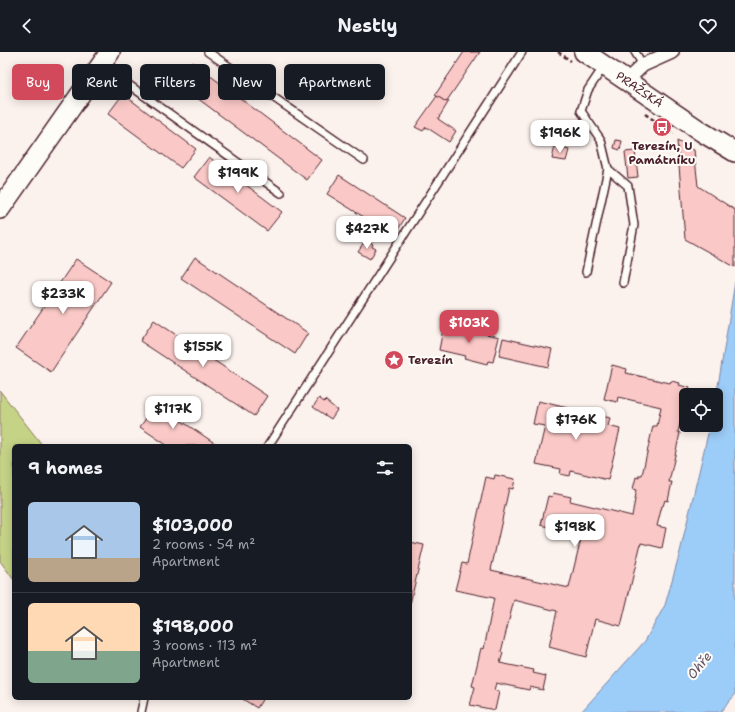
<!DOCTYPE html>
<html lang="en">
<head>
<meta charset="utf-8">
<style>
  :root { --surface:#171b24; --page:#242831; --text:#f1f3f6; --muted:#9ea1a6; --line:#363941; --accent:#d1495b }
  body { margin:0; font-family:"Shantell Sans",sans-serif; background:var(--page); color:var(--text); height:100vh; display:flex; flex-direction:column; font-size:15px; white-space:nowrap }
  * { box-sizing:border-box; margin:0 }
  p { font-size:13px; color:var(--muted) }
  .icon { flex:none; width:22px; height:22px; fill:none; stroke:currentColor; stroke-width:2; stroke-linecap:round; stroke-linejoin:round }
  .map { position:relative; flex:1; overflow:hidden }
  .panel { position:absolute; left:12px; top:392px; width:400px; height:256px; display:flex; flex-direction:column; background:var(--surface); border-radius:6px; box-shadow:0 2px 10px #0003 }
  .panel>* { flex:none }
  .hud { position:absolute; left:12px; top:12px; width:400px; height:36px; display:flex; gap:8px }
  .buttons { position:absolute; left:679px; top:336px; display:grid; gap:8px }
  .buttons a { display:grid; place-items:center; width:44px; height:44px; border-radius:6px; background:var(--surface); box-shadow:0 2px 10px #0003; font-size:20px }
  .price { position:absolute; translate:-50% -34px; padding:0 9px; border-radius:8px; background:#fff; color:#222; font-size:13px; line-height:26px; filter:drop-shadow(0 1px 2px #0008) }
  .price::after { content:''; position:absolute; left:50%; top:24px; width:12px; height:9px; margin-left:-6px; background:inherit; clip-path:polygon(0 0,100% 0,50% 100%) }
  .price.active { background:var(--accent); color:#fff }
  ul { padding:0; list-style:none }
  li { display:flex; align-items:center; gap:12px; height:100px; padding:0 16px }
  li+li { border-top:1px solid var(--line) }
  li span { display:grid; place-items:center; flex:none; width:112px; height:80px; border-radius:6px; color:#555 }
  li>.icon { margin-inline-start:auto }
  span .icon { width:48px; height:48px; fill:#fffc; stroke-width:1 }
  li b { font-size:17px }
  h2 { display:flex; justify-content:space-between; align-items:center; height:48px; padding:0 16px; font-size:17px }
  .chip { padding:0 14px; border-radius:6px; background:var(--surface); box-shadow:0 2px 10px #0003; font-size:14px; line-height:36px }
  .chip.active { background:var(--accent); color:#fff }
  header { display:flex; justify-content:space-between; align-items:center; height:52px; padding:0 16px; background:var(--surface); font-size:18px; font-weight:700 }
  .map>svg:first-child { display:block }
  .green { fill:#c5d387; stroke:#887959 }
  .water { fill:#9cccf8; stroke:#7b87a6 }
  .building { fill:#fac9c7; stroke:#4a1f2b }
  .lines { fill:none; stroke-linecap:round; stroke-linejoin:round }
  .lane-casing { stroke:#4a1f2b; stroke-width:10 }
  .street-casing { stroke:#4a1f2b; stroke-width:16 }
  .secondary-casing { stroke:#4a1f2b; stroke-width:22 }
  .path { stroke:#4a1f2b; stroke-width:2.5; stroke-dasharray:4 3; stroke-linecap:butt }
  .lane { stroke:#fdfcf7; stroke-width:7 }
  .street { stroke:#fdfcf7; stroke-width:13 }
  .secondary { stroke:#fdfcf7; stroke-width:19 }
  .labels { text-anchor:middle; stroke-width:4; stroke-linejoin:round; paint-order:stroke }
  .street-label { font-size:12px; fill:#4a1f2b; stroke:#fdfcf7 }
  .poi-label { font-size:12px; font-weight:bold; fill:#4a1f2b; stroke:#fdfcf7 }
  .water-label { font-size:13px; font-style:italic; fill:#635368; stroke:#fdfcf7 }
</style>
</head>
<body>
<header><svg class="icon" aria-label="back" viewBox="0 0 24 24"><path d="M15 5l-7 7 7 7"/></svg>Nestly<svg class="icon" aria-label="heart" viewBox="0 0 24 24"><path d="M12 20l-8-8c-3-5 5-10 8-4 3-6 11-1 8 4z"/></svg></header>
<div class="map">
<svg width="735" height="660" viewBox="0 0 735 660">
  <rect width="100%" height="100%" fill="#fcf2ed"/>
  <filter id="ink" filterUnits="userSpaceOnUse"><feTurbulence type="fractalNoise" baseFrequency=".025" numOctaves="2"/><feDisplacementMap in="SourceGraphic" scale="8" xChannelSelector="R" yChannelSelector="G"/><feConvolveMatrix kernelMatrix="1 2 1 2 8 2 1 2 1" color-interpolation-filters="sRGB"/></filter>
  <g filter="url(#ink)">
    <polygon class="green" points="0,339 43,394 14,394 14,528 0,509"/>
    <polygon class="water" points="735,230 735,643 720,660 581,660 645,589 665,553 680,500 710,373 716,373 716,346"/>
    <g class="building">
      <polygon points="464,0 480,0 446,50 435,43"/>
      <polygon points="192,10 322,108 307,128 177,31"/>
      <polygon points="123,42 196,97 181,116 108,62"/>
      <polygon points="437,44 446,50 448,49 449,49 438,67 456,79 449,90 426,75 423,79 415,75"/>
      <polygon points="616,88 622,89 620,98 614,96"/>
      <polygon points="677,89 694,98 698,134 735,158 735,215 685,187"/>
      <polygon points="555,94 569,98 566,109 552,107"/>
      <polygon points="635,99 638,125 628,126 625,100"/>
      <polygon points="209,105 282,160 267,179 194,125"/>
      <polygon points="339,123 405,166 394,184 327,142"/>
      <polygon points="366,188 373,193 372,195 376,197 370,207 358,200"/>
      <polygon points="195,205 308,281 295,302 181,226"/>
      <polygon points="76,207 111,230 51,320 16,296"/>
      <polygon points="154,268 267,344 254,364 140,289"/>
      <polygon points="444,272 499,285 493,310 488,309 487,312 464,306 465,304 439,298"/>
      <polygon points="503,286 552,297 548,315 499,304"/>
      <polygon points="612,313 627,317 626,321 670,331 671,329 680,331 679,333 690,336 688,343 686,343 686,353 684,360 683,359 678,380 680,381 669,430 672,430 668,449 665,448 663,454 662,454 657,474 666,476 662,496 641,491 621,574 595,567 586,605 549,595 557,559 514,548 501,600 503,601 500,611 534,618 533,621 546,624 543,638 530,635 529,638 496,631 494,638 499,640 495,658 470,653 475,635 472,634 481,596 484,597 494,546 455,538 462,511 467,512 486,425 494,427 495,423 515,427 513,437 509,436 491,518 569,536 582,482 541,473 548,444 552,445 553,441 571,445 570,449 632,464 636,442 635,441 636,438 633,437 636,425 639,426 639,423 642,423 653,374 657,374 661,355 618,345 617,350 604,347"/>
      <polygon points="319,346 324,350 325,348 337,358 331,367 313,355"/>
      <polygon points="538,349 610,366 608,374 620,377 608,428 571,419 570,424 560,422 561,417 536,412 545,374 533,372"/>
      <polygon points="156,352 219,394 168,394 140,375"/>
      <polygon points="410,490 424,493 410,552"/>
      <polygon points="241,646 263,646 257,656"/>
    </g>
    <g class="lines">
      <defs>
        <g id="lane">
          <polyline points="208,0 364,108"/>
          <polyline points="635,0 643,13"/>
          <polyline points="101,13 281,141"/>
          <polyline points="608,117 628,134 634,173 623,231"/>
          <polyline points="586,220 608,117 601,88 581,59 588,38 604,14"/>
          <polyline points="268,394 522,0"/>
          <polyline points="141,660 144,646"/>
        </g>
        <polyline id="street" points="626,29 643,13 672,0"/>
        <g id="secondary">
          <path id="s1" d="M584 0 702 80 735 100"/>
          <polyline points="0,157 110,0"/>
        </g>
      </defs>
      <use href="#lane" class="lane-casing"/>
      <use href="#street" class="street-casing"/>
      <use href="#secondary" class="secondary-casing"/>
      <g class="path">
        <polyline points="558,0 571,9"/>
        <polyline points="645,62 674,82"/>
      </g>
      <use href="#lane" class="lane"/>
      <use href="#street" class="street"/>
      <use href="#secondary" class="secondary"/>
    </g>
  </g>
  <defs>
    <symbol id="bus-disc" viewBox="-11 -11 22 22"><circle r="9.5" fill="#d1495b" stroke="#fdfcf7"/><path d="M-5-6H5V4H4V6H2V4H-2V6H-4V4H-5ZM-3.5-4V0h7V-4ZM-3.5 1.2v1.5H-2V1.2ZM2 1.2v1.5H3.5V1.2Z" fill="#fff"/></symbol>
    <symbol id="sight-disc" viewBox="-11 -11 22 22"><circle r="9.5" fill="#d1495b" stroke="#fdfcf7"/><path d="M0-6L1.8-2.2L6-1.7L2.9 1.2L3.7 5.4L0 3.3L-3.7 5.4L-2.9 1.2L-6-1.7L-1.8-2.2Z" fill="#fff"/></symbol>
  </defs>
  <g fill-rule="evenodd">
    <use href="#bus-disc" x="651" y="64" width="22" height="22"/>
    <use href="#sight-disc" x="383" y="297" width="22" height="22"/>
  </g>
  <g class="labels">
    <g class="street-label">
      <text dy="4" stroke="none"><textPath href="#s1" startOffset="67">PRAŽSKÁ</textPath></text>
    </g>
    <g class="poi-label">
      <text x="662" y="98">Terezín, U<tspan x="662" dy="14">Památníku</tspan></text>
      <text x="408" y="312" text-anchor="start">Terezín</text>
    </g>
    <g class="water-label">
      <text transform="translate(699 613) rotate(-51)" y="5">Ohře</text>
    </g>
  </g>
</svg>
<div class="buttons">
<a><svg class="icon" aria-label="locate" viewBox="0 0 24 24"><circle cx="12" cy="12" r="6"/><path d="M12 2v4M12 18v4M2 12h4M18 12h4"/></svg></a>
</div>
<b class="price" style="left:560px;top:102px">$196K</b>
<b class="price" style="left:238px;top:142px">$199K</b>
<b class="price" style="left:367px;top:198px">$427K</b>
<b class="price" style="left:63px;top:263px">$233K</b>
<b class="price active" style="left:469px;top:292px">$103K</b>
<b class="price" style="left:203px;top:316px">$155K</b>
<b class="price" style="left:173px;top:378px">$117K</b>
<b class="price" style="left:576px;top:389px">$176K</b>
<b class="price" style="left:575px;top:496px">$198K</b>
<div class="hud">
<a class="chip active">Buy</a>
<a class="chip">Rent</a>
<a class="chip">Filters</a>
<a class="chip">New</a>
<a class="chip">Apartment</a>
</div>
<section class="panel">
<h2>9 homes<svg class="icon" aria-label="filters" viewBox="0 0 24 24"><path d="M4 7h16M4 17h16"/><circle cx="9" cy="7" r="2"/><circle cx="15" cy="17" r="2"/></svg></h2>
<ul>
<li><span style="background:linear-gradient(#a9c7e8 70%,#b9a48a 0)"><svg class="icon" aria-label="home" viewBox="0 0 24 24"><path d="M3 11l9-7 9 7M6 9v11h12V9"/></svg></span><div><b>$103,000</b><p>2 rooms · 54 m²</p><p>Apartment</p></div></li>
<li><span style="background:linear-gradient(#ffd9b3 60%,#7fa58c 0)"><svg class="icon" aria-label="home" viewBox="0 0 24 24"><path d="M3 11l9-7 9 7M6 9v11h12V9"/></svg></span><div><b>$198,000</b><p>3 rooms · 113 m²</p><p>Apartment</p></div></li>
</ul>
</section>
</div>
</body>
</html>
